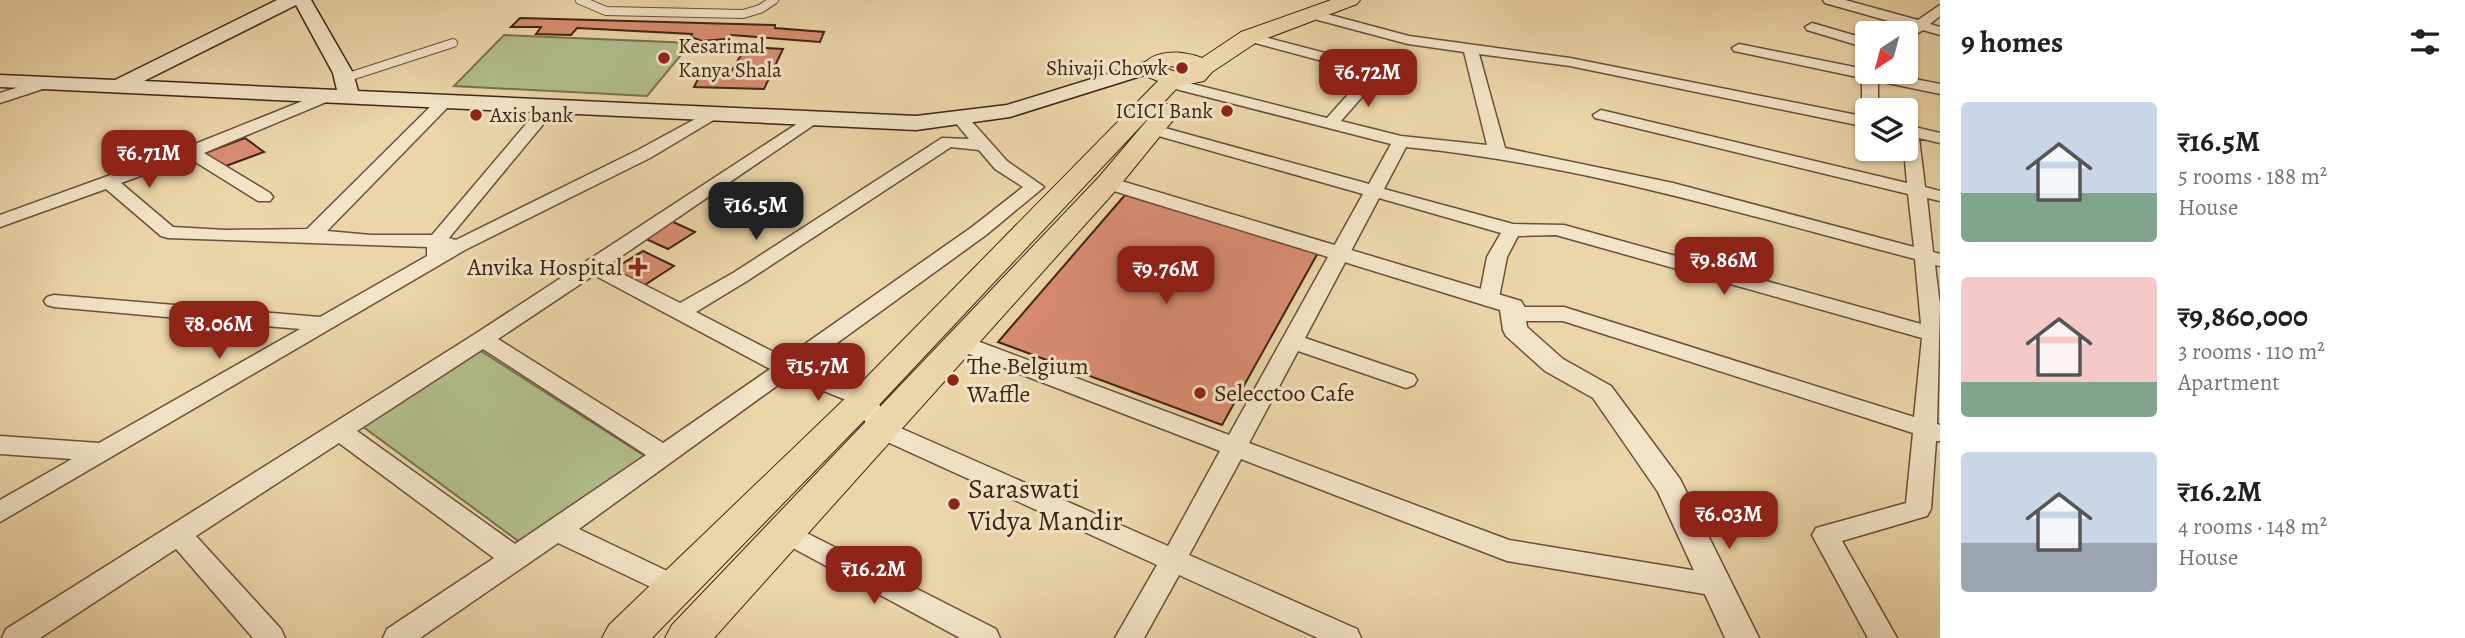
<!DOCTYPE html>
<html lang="en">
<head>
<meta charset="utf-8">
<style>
  :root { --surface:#fff; --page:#f6f6f6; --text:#202124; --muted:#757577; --accent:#8f2418 }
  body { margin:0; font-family:Alegreya,serif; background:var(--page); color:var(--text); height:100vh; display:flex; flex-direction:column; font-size:26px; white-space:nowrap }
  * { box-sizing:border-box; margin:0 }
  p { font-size:23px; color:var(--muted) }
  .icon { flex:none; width:38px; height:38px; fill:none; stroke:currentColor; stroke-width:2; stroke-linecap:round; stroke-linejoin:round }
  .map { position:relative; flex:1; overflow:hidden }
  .drawer { display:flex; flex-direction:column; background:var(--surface); width:525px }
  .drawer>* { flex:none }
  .needle { width:46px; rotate:216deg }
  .buttons { position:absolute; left:1855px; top:21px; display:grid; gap:14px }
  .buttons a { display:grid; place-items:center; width:63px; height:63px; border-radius:7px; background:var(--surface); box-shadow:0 2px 5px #0004; font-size:35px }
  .price { position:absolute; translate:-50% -60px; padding:0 16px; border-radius:14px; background:var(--accent); color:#fff; font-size:23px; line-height:46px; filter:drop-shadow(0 2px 4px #0008) }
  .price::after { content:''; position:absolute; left:50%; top:42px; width:21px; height:16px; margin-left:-10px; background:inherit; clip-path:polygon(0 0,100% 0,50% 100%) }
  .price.selected { background:#222; color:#fff }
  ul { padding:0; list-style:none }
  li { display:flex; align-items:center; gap:21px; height:175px; padding:0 21px }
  li span { display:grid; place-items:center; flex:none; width:196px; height:140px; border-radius:7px; color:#555 }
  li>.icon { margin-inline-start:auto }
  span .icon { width:84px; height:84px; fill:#fffc; stroke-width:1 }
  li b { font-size:30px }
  h2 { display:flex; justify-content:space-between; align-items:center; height:84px; padding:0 21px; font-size:30px }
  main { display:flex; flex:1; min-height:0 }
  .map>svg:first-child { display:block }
  .green { fill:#b2bf8c; stroke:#787250; stroke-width:2 }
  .building { fill:#da8d73; stroke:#3f2415; stroke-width:2 }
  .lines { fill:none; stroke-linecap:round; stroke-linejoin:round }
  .service-casing { stroke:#6a503a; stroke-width:10 }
  .minor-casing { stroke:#6a503a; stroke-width:3 }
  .tertiary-casing { stroke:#6a503a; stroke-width:3 }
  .secondary-casing { stroke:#3f2415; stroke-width:3 }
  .primary-casing { stroke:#3f2415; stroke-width:2 }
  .service { stroke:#f3e4c7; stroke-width:8 }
  .minor { fill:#f3e4c7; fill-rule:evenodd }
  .tertiary { fill:#f3e4c7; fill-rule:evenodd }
  .secondary { fill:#f3e4c7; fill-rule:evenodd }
  .primary { fill:#ecd6a9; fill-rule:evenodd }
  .poi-dot { fill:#8f2418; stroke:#f3e4c7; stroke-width:2.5 }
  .labels { text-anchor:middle; stroke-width:6; stroke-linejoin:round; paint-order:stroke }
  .far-poi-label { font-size:21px; fill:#3f2415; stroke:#f3e4c7; text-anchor:start }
  .poi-label { font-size:24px; fill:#3f2415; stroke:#f3e4c7; text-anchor:start }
  .near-poi-label { font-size:28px; fill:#3f2415; stroke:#f3e4c7; text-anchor:start }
</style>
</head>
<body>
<main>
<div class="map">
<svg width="1940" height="638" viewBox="0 0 1940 638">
  <rect width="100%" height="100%" fill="#ecd6a9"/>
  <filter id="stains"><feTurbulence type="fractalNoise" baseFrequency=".00286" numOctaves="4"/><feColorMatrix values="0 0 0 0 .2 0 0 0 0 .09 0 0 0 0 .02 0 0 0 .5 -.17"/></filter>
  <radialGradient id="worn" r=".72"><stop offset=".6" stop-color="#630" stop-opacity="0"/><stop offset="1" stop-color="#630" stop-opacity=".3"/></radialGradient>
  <g class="green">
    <polygon points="504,35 691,43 647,96 454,86"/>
    <polygon points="481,351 654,462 521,543 362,426"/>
  </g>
  <g class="building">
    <polygon points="520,18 775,25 775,28 824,32 820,42 731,35 725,39 702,41 691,37 692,34 577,28 571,35 536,34 541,27 511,27"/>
    <polygon points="746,47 783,49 764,89 694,87 703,69 732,70"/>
    <polygon points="245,138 264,152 223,167 205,153"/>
    <polygon points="1125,195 1319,251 1222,425 998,342"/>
    <polygon points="671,221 695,232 668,249 644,238"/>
    <polygon points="643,251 674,266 640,288 609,272"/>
  </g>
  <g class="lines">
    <defs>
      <g id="service">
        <polyline points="580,0 606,11 743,14 760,9 774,0"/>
        <polyline points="345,78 453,43"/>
      </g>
      <g id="minor">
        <polygon points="1823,0 1845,0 1918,20 1940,5 1940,16 1930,24 1940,27 1940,35 1923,30 1906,41 1906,33 1902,33 1910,27 1825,3"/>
        <path d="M1308 9 1409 36 1570 58 1867 117V127L1570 66 1479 54 1505 148 1673 183 1914 247 1908 194 1595 118 1593 115 1601 110 1907 183 1904 149H1906V125L1940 133V143L1919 138 1925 187 1940 191V201L1927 198 1933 252 1940 254V266L1935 265 1940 305 1937 424 1940 425V441H1936L1931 509 1927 516 1842 541 1897 638H1868L1812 535 1816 528 1906 503 1913 433 1563 321H1513L1506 319 1503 314 1506 309 1513 307H1564L1914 417 1922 338 1556 235 1518 236 1507 257 1499 298 1496 302H1482L1479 298 1487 257 1501 233 1379 198 1305 338 1414 375 1417 380 1414 385 1406 388 1298 351 1249 443 1509 540 1716 574 1726 577 1730 585 1726 593 1716 596 1507 561 1241 459 1189 555 1357 629 1361 638H1318L1179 575 1144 638H1115L1157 565 872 435 856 404 789 377 579 529 684 579 688 587 684 595 674 598 558 543 420 638H383L387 629 494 558 339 443 196 536 281 629 285 638H253L176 549 40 638H2L6 629 475 334 812 114 818 116 820 119 818 122 607 266 680 303 733 273 942 138 969 139 951 117 953 114H965L1007 161 1044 187 986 235 804 367 873 393 889 423 1168 546 1220 451 953 348 950 343 953 338H969L1229 435 1363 194 1148 133 1146 130 1154 125 1369 184 1391 144 1164 86 1161 83 1164 80 1169 78 1327 118 1367 73 1244 40 1242 37 1249 33 1382 68 1384 71 1382 74 1341 121 1401 136 1487 145 1464 52 1408 44 1303 16 1301 13ZM951 147 979 150 995 169 1023 187 972 227 785 358 696 312 747 281ZM1406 147C1581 164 1746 215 1915 259L1921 324 1564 225 1513 224 1384 189ZM594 275 770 369 663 443 498 339ZM483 349 646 455 515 544 357 431Z"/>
        <polygon points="1812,23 1867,39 1867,48 1807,30 1805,27"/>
        <polygon points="1739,44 1940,84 1940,94 1878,81 1878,110 1867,110 1867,114 1864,113 1862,110 1862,78 1734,51 1732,48"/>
        <polygon points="44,79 52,84 49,87 0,103 0,93"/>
        <polygon points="325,92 333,97 331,100 204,153 270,193 273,197 270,201 258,201 189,158 121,183 173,227 225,230 307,229 438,99 450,99 452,102 450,105 327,231 371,235 432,235 543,104 555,104 557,107 555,110 449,238 456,240 638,150 708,112 714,110 722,115 650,158 465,250 0,522 0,500 72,459 0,454 0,436 99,443 300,329 54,307 47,305 44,301 47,297 54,295 320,317 427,256 427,247 168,238 161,236 106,189 0,227 0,215 185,148"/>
        <polygon points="785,522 996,629 1000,638 960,638 776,539 772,532 776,525"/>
      </g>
      <polygon id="tertiary" points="1108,177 1521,301 1524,306 1527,327 1563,359 1611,386 1680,479 1759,638 1725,638 1658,492 1593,398 1545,371 1506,336 1503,330 1500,310 1101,187 1098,183 1101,179"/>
      <path id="secondary" d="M277 0H311L353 73 358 91 916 116 1007 105 1153 60 1160 62 1163 66 1160 70 1010 117 916 130 0 87V75L115 80ZM296 5 333 73 337 90 144 81Z"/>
      <path id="primary" d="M1331 0H1360L1357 4 1257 42 1212 72 1204 81 1179 86 1162 104H1178L1182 109 1117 189 714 638H665L672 625 1099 177 1155 111 877 407 652 638H602L609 625 853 391 1158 81 1148 77 1142 66C1155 48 1184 51 1202 58L1241 32ZM1169 66 1187 68 1189 71 1179 73 1165 68Z"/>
    </defs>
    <use href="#service" class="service-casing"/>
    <use href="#minor" class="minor-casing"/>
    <use href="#tertiary" class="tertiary-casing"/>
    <use href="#secondary" class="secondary-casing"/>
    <use href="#primary" class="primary-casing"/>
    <use href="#service" class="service"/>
    <use href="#minor" class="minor"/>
    <use href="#tertiary" class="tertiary"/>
    <use href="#secondary" class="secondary"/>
    <use href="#primary" class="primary"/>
  </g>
  <g class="poi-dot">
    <circle cx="664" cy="58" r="7"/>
    <circle cx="1182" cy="68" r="7"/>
    <circle cx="1227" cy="111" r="7"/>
    <circle cx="476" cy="115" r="7"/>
    <path d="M634.5 256.5h7v7h7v7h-7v7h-7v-7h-7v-7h7z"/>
    <circle cx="953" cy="380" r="7"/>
    <circle cx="1200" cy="393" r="7"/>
    <circle cx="954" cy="504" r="7"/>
  </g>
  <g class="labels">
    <g class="far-poi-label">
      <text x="678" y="53">Kesarimal<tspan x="678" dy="24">Kanya Shala</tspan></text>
      <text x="1168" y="75" text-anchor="end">Shivaji Chowk</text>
      <text x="1213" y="118" text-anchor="end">ICICI Bank</text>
      <text x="490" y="122">Axis bank</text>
    </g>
    <g class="poi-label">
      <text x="622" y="275" text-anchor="end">Anvika Hospital</text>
      <text x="967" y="374">The Belgium<tspan x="967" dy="28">Waffle</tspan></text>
      <text x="1214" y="401">Selecctoo Cafe</text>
    </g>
    <g class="near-poi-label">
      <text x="968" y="498">Saraswati<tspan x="968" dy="32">Vidya Mandir</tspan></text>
    </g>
  </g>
  <rect width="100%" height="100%" filter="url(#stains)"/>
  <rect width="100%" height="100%" fill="url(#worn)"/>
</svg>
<div class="buttons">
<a><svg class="needle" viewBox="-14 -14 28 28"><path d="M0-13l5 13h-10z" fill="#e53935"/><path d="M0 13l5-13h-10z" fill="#757577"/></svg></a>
<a><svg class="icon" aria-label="layers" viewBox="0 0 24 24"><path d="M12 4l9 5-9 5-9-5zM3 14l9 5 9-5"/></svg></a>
</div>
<b class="price" style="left:1368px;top:109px">₹6.72M</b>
<b class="price" style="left:149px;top:190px">₹6.71M</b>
<b class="price selected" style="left:756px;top:242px">₹16.5M</b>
<b class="price" style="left:1724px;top:297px">₹9.86M</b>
<b class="price" style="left:1166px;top:306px">₹9.76M</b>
<b class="price" style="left:219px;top:361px">₹8.06M</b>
<b class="price" style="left:818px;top:403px">₹15.7M</b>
<b class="price" style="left:1729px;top:551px">₹6.03M</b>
<b class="price" style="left:874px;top:606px">₹16.2M</b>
</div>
<section class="drawer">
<h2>9 homes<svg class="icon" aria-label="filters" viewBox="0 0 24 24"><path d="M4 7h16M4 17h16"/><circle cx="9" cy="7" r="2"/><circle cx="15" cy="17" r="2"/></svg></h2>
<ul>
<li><span style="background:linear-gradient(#c9d6e8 65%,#7fa58c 0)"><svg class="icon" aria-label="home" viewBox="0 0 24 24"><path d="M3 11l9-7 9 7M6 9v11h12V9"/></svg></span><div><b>₹16.5M</b><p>5 rooms · 188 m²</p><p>House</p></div></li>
<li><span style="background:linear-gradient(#f6c9c9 75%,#7fa58c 0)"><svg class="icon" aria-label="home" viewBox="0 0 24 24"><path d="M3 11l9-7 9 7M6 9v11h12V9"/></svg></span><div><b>₹9,860,000</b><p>3 rooms · 110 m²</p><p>Apartment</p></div></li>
<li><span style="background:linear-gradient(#c9d6e8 65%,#9aa5b1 0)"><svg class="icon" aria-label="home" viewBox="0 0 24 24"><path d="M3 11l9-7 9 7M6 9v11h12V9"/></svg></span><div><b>₹16.2M</b><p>4 rooms · 148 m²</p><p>House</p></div></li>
</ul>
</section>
</main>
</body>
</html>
